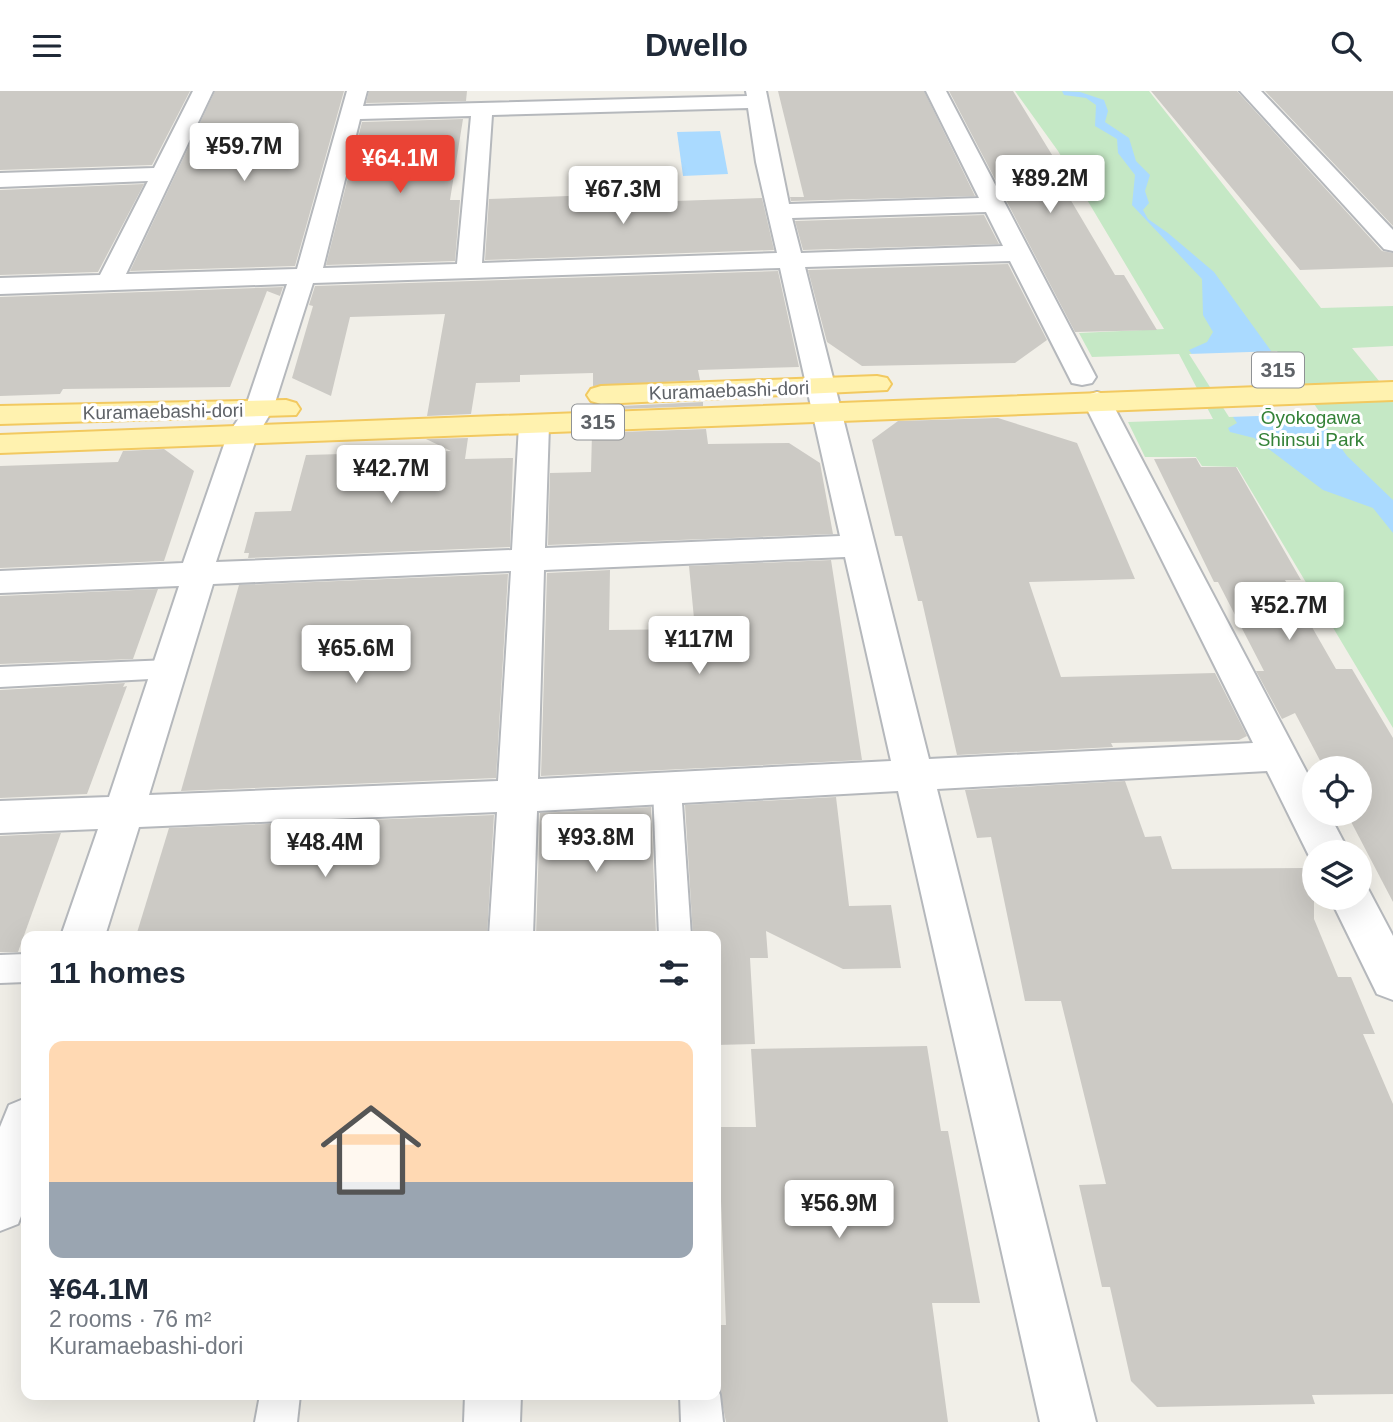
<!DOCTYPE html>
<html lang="en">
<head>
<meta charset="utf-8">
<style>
  :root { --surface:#fff; --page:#f6f6f7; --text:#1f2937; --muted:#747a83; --line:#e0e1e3; --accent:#ea4335 }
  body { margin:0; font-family:Arial,sans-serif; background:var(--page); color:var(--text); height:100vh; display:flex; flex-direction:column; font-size:26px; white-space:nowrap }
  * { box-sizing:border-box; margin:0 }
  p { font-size:23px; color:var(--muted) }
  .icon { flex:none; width:38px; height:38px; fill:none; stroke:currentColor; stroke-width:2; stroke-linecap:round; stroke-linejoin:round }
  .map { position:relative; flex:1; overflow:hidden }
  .panel { position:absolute; left:21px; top:840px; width:700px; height:469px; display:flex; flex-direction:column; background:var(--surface); border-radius:14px; box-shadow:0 7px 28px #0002 }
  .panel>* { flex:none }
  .fabs { position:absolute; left:1302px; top:665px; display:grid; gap:14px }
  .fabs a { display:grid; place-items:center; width:70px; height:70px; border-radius:50%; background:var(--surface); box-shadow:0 7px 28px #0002; font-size:35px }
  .price { position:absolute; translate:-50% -60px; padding:0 16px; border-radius:7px; background:#fff; color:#222; font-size:23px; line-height:46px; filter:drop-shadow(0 2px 4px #0008) }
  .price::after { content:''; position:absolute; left:50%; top:42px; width:21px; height:16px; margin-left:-10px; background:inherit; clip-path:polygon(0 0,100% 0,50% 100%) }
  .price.active { background:var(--accent); color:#fff }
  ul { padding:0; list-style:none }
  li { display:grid; align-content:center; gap:14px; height:371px; padding:0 28px }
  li+li { border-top:2px solid var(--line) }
  li span { display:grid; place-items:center; height:217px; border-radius:14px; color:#555 }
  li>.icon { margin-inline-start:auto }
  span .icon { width:126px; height:126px; fill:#fffc; stroke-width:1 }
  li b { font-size:30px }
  h2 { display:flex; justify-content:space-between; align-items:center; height:84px; padding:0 28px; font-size:30px }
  header { display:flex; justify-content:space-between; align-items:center; height:91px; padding:0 28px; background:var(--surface); font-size:32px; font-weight:800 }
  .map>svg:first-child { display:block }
  .green { fill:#c5e8c5 }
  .water { fill:#aadaff }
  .pier { fill:#f1efe8 }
  .building { fill:#cccac5 }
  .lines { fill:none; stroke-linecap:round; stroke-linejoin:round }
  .service-casing { stroke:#b5b8bc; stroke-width:4 }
  .minor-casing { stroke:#b5b8bc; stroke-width:4 }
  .primary-casing { stroke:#f2c960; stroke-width:4 }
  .service { fill:#fff; fill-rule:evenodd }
  .minor { fill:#fff; fill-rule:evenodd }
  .primary { fill:#fff2af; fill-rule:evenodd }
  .labels { text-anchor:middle; stroke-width:6; stroke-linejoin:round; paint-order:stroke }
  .far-street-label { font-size:19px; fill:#5f6368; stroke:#fff }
  .far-park-label { font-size:19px; fill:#348238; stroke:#fff }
  .shield { fill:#fff; stroke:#8f9295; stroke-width:2 }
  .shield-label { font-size:21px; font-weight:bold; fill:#5f6368 }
</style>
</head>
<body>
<header><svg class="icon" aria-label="menu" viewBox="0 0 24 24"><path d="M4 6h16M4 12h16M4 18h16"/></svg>Dwello<svg class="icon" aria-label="search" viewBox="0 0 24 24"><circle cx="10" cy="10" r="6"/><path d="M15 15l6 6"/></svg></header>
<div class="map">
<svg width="1393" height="1331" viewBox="0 0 1393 1331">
  <rect width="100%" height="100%" fill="#f1efe8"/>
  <polygon class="green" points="1015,0 1149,0 1321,217 1393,215 1393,255 1352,257 1393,307 1393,637 1237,376 1202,375 1196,366 1145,366 1128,331 1213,328 1179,263 1092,266 1079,242 1164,238 1058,60"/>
  <g class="water">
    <polygon points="1062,0 1080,1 1104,9 1108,20 1105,31 1129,47 1136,70 1150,84 1145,100 1149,112 1143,119 1148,128 1168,142 1214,181 1347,365 1393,409 1393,442 1373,417 1323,399 1254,347 1230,341 1228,337 1237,332 1189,259 1207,251 1213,241 1203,224 1202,188 1132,114 1135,84 1118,62 1117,48 1095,35 1096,14 1086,7 1064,4"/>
    <polygon points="720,40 728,83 683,85 677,41"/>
  </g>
  <polygon class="pier" points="1277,260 1321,323 1229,326 1189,263"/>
  <g class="building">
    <polygon points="0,0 190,0 152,74 0,79"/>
    <polygon points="215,0 344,0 295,175 130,180"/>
    <polygon points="369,0 467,0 466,10 366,12"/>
    <polygon points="778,0 924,0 975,105 791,110 790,106 804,106"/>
    <polygon points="949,0 1013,0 1068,90 1060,91 1115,184 1124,184 1157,239 1075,241"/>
    <polygon points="1151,0 1237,0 1382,160 1393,162 1393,176 1300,179"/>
    <polygon points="1265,0 1393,0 1393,135"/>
    <polygon points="463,28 450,109 460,109 455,170 326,174 362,31"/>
    <polygon points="144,93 98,181 0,184 0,99"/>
    <polygon points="674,101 675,110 762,107 774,159 485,169 489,108"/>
    <polygon points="984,124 999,153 803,159 795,130"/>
    <polygon points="1008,173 1047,249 1015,272 862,275 827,251 808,179"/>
    <polygon points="778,180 799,276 698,279 700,289 593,295 593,282 520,284 520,291 476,292 471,323 427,325 445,223 350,226 331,305 292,287 313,215 309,214 315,195"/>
    <polygon points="283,196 280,205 267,200 230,296 63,298 60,303 0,305 0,206"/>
    <polygon points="703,311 703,315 592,319 592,313 601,316"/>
    <polygon points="998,327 1077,352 1135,488 1029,491 1061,586 1215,582 1247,645 1239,649 1111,652 1113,656 957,664 922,510 918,510 902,445 895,445 872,349 898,330"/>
    <polygon points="706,338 708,353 789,352 820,372 833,443 548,454 550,382 591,381 592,342"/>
    <polygon points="468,347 465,368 513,367 510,456 248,467 249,462 244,462 255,421 291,420 306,364 451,360 426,348"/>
    <polygon points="164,358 194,380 164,470 0,477 0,375 118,371 123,360"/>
    <polygon points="1196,367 1201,376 1236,376 1301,489 1285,489 1336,578 1352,578 1393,647 1393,811 1347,723 1360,723 1360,677 1324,677 1295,622 1282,628 1256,580 1264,580 1218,491 1214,491 1154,368"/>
    <polygon points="831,469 862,669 541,685 547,482 610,479 609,539 695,538 689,475"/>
    <polygon points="508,483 496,687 181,700 239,494"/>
    <polygon points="158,498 133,568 0,573 0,505"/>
    <polygon points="125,592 123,596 127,595 87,703 0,707 0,599"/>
    <polygon points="1125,690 1145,746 1161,745 1172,778 1305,777 1314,799 1314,828 1338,886 1351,886 1375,943 1363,943 1393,1013 1393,1303 1312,1304 1315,1313 1157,1316 1131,1290 1110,1196 1102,1196 1079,1094 1106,1093 1061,910 1025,910 991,746 977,747 965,699"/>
    <polygon points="836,706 849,815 891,814 901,877 843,878 766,840 768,867 750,867 755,953 716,954 716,845 693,845 685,714"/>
    <polygon points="651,716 656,845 536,845 540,722"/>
    <polygon points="494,724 487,845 136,845 169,737"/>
    <polygon points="61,742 18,861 0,861 0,745"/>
    <polygon points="927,955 941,1040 948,1040 980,1212 932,1212 948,1331 726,1331 718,1292 717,1234 726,1234 718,1036 756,1036 751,958"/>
  </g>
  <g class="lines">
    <defs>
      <g id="service">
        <polygon points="169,569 178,571 182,578 178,585 169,587 0,596 0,576"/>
        <polygon points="667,686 677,689 681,697 691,845 659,845 653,697 657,689"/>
        <polygon points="26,863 26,891 0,892 0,864"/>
        <polygon points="716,1293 720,1304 723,1331 681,1331 680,1304 716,1304"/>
        <polygon points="260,1304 300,1304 297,1331 255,1331"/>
      </g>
      <g id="minor">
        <path d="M193 0H213L126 183 297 178 347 0H367L363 15 747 5 746 0H766L789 113 979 107 926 0H946L1096 286 1092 292 1082 294 1072 292 1010 170 805 176 929 668 1253 652 1083 310 1087 304 1097 301 1107 304 1111 310 1314 695V723H1329L1349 761H1314L1313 773 1267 680 937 698 1096 1331H1040L898 700 537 720 533 845H489L497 721 139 736 105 845H61L98 738 0 742V710L109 706 179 495 0 502V480L183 472 227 345 245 318 287 193 0 203V187L100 184 148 90 0 96V82L154 77ZM748 17 756 71 777 162 482 172 492 24ZM471 25 457 173 323 177 360 28ZM986 121 1003 155 801 162 792 127ZM780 177 840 445 545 457 549 334 544 328 534 325 524 328 519 334 512 459 216 471 257 345 273 318 313 192ZM845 466 891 670 538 688 544 479ZM511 480 498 690 149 704 213 493Z"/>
        <polygon points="1240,0 1261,0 1393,139 1393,160 1384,158"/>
        <polygon points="1360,792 1366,794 1393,845 1393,909 1377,903 1330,807 1360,807"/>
        <polygon points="26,1007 26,1112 18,1133 0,1140 0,1036 9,1014"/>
        <polygon points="465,1304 521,1304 520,1331 464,1331"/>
      </g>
      <g id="primary">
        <polygon points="877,285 887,287 891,293 887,299 601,313 591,310 587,304 591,298 601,295"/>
        <polygon points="1393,291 1393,309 0,362 0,344"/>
        <polygon points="286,309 296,312 300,318 296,324 0,333 0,315"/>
      </g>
    </defs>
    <use href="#service" class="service-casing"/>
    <use href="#minor" class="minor-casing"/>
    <use href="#primary" class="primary-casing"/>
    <use href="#service" class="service"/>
    <use href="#minor" class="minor"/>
    <use href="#primary" class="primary"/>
  </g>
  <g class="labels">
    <g class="far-street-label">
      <text transform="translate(729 299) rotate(-2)" y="7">Kuramaebashi-dori</text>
      <text transform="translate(163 320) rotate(-1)" y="7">Kuramaebashi-dori</text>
    </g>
    <g class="far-park-label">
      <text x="1311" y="333">Ōyokogawa<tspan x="1311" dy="22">Shinsui Park</tspan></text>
    </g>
    <g class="shield">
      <rect x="1252" y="261.5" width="52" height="35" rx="5"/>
      <rect x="572" y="313.5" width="52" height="35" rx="5"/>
    </g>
    <g class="shield-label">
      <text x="1278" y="286">315</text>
      <text x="598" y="338">315</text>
    </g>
  </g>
</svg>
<div class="fabs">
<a><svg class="icon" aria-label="locate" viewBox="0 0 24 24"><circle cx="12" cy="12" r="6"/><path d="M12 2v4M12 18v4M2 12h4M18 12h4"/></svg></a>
<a><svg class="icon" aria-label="layers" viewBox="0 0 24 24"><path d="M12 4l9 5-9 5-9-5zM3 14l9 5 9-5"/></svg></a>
</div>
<b class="price" style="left:244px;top:92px">¥59.7M</b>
<b class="price active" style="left:400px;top:104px">¥64.1M</b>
<b class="price" style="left:1050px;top:124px">¥89.2M</b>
<b class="price" style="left:623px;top:135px">¥67.3M</b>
<b class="price" style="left:391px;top:414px">¥42.7M</b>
<b class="price" style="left:1289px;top:551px">¥52.7M</b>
<b class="price" style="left:699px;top:585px">¥117M</b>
<b class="price" style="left:356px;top:594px">¥65.6M</b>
<b class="price" style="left:596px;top:783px">¥93.8M</b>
<b class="price" style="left:325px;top:788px">¥48.4M</b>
<b class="price" style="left:839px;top:1149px">¥56.9M</b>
<section class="panel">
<h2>11 homes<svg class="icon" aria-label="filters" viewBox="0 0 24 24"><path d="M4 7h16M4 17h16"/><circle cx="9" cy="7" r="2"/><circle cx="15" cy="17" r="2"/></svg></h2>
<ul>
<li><span style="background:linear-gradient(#ffd9b3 65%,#9aa5b1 0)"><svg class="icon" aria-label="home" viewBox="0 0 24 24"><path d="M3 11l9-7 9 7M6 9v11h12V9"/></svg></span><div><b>¥64.1M</b><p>2 rooms · 76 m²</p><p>Kuramaebashi-dori</p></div></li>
</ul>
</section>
</div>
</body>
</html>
